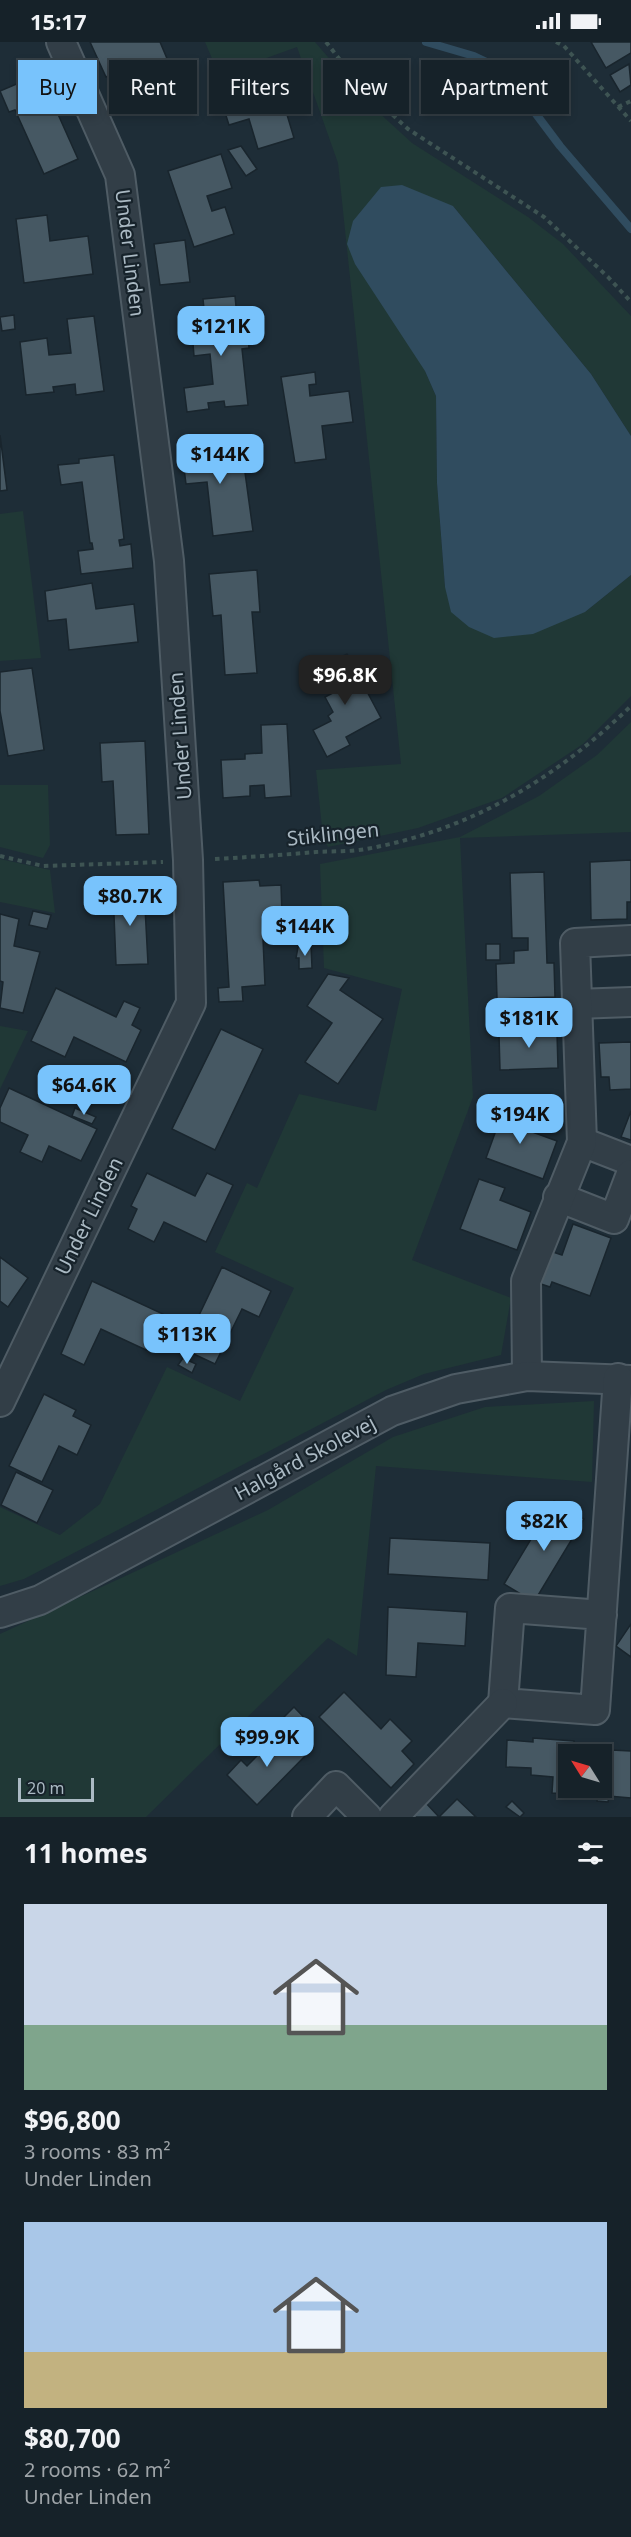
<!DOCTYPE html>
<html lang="en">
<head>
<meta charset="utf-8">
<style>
  :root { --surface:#162229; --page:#1f2a31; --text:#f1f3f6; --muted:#9ea4a8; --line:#353f46; --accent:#78c3fc }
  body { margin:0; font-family:"Noto Sans",sans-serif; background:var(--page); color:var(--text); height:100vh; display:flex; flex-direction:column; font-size:22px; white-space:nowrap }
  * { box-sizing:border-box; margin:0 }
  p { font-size:20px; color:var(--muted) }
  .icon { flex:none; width:33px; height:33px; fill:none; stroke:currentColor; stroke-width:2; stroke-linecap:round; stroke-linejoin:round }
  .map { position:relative; height:1775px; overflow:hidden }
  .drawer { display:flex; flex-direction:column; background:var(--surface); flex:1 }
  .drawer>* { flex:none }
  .guide { position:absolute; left:18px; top:18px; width:596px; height:54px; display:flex; gap:12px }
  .needle { width:39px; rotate:307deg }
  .fabs { position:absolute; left:558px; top:1702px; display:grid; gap:12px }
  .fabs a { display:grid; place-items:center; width:54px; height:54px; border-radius:0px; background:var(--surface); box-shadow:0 3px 9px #0003,0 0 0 2px var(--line); font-size:30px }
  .scale { position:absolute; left:18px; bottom:15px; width:76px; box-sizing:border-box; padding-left:6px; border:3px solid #abbac4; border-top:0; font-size:16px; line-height:21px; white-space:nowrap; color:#abbac4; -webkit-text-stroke:4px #17232b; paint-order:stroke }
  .price { position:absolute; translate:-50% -51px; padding:0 14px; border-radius:12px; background:var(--accent); color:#111; font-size:20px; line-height:39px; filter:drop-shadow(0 2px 3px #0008) }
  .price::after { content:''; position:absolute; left:50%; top:36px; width:18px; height:14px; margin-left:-9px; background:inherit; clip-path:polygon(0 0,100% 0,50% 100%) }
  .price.on { background:#222; color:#fff }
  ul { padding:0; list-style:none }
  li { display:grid; align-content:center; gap:12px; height:318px; padding:0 24px }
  li span { display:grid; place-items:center; height:186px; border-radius:0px; color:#555 }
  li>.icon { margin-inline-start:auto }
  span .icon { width:108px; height:108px; fill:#fffc; stroke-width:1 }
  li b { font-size:26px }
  h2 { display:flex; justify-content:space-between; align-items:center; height:72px; padding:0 24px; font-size:26px }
  .tag { padding:0 21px; border-radius:0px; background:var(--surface); box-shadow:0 3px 9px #0003,0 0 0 2px var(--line); font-size:21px; line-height:54px }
  .tag.on { background:var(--accent); color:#111 }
  .status { display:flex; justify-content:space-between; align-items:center; height:42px; padding:0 30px; background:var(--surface); direction:ltr }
  .status svg { height:16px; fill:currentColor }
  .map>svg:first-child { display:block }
  .green { fill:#203836 }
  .water { fill:#304c5f }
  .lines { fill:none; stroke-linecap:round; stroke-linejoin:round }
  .stream { stroke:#304c5f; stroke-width:8 }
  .building { fill:#465863; stroke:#19252d; stroke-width:1.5 }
  .minor-casing { stroke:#4f5c65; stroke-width:32 }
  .path { stroke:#3e5453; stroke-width:4; stroke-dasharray:4.5 4.5; stroke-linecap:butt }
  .minor { stroke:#323e47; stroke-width:28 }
  .labels { text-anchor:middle; stroke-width:4.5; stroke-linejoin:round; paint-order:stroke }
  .street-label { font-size:20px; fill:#abbac4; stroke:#17232b }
</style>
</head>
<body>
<div class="status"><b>15:17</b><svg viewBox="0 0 49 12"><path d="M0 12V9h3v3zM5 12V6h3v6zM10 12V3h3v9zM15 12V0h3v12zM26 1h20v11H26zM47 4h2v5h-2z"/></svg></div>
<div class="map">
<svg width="631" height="1775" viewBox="0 0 631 1775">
  <rect width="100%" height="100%" fill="#1e2d37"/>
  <g class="green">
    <polygon points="205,0 315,0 364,57 412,101 528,175 563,202 631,274 631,394 591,332 453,164 425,329 436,354 437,441 445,545 585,570 631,533 631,654 583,702 502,756 418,786 328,805 323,795 316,728 401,722 338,121 297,5 219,33"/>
    <polygon points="23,469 41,616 0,619 0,472"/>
    <polygon points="631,680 631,790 460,796 473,1055 412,1218 511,1256 501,1313 424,1332 386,1348 24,1537 0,1544 0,1465 60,1493 100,1462 167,1325 240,1359 294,1246 215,1210 247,1141 257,1146 299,1052 376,1069 402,947 324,926 320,822 460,795 539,754 597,713"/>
    <polygon points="0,743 48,743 50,803 43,816 0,805"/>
    <polygon points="0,817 50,828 55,871 0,860"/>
    <polygon points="0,984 28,989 0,1047"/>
    <polygon points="594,1359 592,1440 376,1424 357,1614 328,1596 146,1775 0,1775 0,1592 268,1468 393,1395 485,1365"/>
  </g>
  <polygon class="water" points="402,143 453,164 591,332 631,394 631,533 585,570 533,592 494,596 469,585 451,570 445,545 437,441 436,354 425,329 355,222 347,202 353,179 381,145"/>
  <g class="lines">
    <polyline class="stream" points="426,0 474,14 495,24 512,40 560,104 631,187"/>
  </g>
  <g class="building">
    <polygon points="90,0 160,0 171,26 175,25 187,52 151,68 131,23 106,35"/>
    <polygon points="591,0 631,0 631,11 606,26"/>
    <polygon points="629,22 631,43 620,50 610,33"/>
    <polygon points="291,25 299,51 282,56 294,96 258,107 249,77 229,83 222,61 229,59 222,35 238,30 241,38"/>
    <polygon points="40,32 78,117 44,132 15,68 9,70 0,49"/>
    <polygon points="241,104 257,127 246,134 228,108"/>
    <polygon points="221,112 232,146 207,154 212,169 225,165 234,192 194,205 168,129"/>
    <polygon points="47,173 50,199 88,194 93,232 24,241 16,177"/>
    <polygon points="185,198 190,240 160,243 154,202"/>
    <polygon points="235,254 238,285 247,284 249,306 242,307 248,363 225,365 224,359 208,361 209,367 187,370 184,346 213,342 210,312 194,314 192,289 206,287 203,257"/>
    <polygon points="14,273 15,287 2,289 0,275"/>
    <polygon points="94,274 104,349 76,353 75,342 53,345 54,350 26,353 20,300 47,296 49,313 71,311 67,277"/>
    <polygon points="315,330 316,342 309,343 310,354 349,349 353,380 322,384 326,417 295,421 281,335"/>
    <polygon points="0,393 7,448 0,449"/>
    <polygon points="223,397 225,418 243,416 253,489 213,494 207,440 186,442 181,403"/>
    <polygon points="114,413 124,497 119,498 120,504 131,502 133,526 81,532 78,509 93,507 92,501 90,501 82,440 61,443 58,423 79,421 79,417"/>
    <polygon points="257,528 260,570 252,570 257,631 225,633 221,573 213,574 209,532"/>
    <polygon points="92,541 96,567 134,562 138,600 69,608 66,577 48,579 45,549"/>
    <polygon points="347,612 381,676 346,695 350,703 327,715 313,688 331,679 328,674 333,670 325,655 333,651 320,626"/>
    <polygon points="32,626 44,708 8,714 0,669 0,630"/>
    <polygon points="287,682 291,754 265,756 264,743 250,744 250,754 223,756 221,718 245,717 245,712 262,711 261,683"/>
    <polygon points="145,699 149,792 116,793 113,739 102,740 100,701"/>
    <polygon points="631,818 631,860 627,860 627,877 591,878 590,820"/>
    <polygon points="544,830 547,921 554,921 555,955 497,957 496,922 514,921 514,909 528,908 528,896 512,896 510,831"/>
    <polygon points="259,838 260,844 281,843 282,873 262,874 265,943 242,945 243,959 219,960 218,946 229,945 223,840"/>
    <polygon points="144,846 148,922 116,923 113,848"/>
    <polygon points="33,869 51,873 47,887 29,883"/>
    <polygon points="0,872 19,877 14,904 40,910 23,971 0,966 3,940 0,939"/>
    <polygon points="311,902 312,926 299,927 299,916 296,916 298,905"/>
    <rect x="486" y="902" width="14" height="16"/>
    <polygon points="328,932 349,936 340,948 383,977 338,1042 305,1020 332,981 307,964"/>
    <polygon points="56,946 116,975 124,959 140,966 132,983 141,988 126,1020 74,995 65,1015 31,999"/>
    <polygon points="545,979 545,991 557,991 558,1026 500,1028 499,993 522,993 521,980"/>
    <polygon points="505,980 506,990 490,991 489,981"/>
    <polygon points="221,987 263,1007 215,1108 172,1087"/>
    <polygon points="631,1000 631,1047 610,1048 609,1035 601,1035 599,1001"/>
    <polygon points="9,1046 97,1087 81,1119 49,1104 42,1120 20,1110 28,1093 0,1080 0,1066"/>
    <polygon points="75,1066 96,1075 92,1082 72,1074"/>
    <polygon points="496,1066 505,1069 506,1067 532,1076 527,1088 557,1099 543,1137 486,1116 499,1080 492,1078"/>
    <polygon points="631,1069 631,1098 621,1095"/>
    <polygon points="147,1131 195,1154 207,1131 233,1143 206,1200 164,1180 154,1200 128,1187 137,1167 131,1164"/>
    <polygon points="479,1137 505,1146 500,1158 531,1170 517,1208 460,1187"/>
    <polygon points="573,1182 611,1196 590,1254 552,1240 550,1245 538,1241 550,1209 562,1213"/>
    <polygon points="0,1215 28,1236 8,1265 0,1259"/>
    <polygon points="222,1225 271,1249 259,1275 242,1267 215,1322 183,1307"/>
    <polygon points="92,1239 163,1272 146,1308 101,1287 84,1323 61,1312"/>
    <polygon points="183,1316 196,1322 192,1331 178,1323"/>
    <polygon points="44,1352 76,1368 73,1374 91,1383 77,1413 59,1404 42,1440 9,1424"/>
    <polygon points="16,1430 53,1448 37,1481 1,1463"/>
    <polygon points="554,1459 584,1477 534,1560 504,1542"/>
    <polygon points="390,1496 490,1501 488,1538 388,1532"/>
    <polygon points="388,1565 467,1570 465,1604 418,1601 416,1635 386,1633"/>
    <polygon points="631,1582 631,1615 616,1604"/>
    <polygon points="344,1650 381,1687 390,1677 412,1699 402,1709 414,1722 391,1746 319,1675"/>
    <polygon points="294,1665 314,1686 303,1697 283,1676"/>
    <polygon points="282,1689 306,1713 257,1763 227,1733 241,1718 247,1724"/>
    <polygon points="533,1696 574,1699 574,1704 589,1705 589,1713 568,1713 568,1746 587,1746 586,1753 552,1751 553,1735 531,1733 531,1726 506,1725 507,1698 533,1700"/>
    <polygon points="611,1708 631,1709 631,1756 609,1754 608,1760 597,1759 598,1746 602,1746 602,1731 610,1731"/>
    <polygon points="457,1757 476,1775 439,1775"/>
    <polygon points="512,1759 524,1771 520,1775 506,1765"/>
    <polygon points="425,1760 439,1775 410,1775"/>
  </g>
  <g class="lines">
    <defs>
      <g id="minor">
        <polyline points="576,962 631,960"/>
        <polyline points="582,1100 631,1119"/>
        <polyline points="558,1155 614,1177 631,1132"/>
        <polyline points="527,1334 526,1239 582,1100 575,901 631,898"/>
        <polyline points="0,1360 191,961 188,818 169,519 120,133 61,0"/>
        <polyline points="0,1571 40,1558 392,1369 456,1347 527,1334 631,1338"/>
        <polyline points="602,1573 510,1566 503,1661 595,1668 618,1336"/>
        <polyline points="307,1775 336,1744 367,1775"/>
        <polyline points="393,1775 503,1661"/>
      </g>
    </defs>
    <use href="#minor" class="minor-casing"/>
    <g class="path">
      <polyline points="326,0 359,42 408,87 544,175 608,235 631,260"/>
      <polyline points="556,0 564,4 631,79"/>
      <polyline points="618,65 631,59"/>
      <polyline points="0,814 43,824 163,820"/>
      <path d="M215 817C249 815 282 813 316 810 332 809 350 810 366 807 471 788 555 737 631 664"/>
    </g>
    <use href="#minor" class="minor"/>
  </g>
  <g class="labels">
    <g class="street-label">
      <text transform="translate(130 211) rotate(83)" y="7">Under Linden</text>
      <text transform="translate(180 694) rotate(-94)" y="7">Under Linden</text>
      <text transform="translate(333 792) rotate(-6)" y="7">Stiklingen</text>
      <text transform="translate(89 1174) rotate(-64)" y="7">Under Linden</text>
      <text transform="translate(305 1416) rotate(-28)" y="7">Halgård Skolevej</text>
    </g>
  </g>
</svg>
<div class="fabs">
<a><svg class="needle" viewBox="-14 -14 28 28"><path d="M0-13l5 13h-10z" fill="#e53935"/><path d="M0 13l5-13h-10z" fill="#9ea4a8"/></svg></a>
</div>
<div class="scale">20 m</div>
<b class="price" style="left:221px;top:315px">$121K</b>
<b class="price" style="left:220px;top:443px">$144K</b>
<b class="price on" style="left:345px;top:664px">$96.8K</b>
<b class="price" style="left:130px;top:885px">$80.7K</b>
<b class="price" style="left:305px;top:915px">$144K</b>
<b class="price" style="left:529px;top:1007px">$181K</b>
<b class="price" style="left:84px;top:1074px">$64.6K</b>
<b class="price" style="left:520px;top:1103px">$194K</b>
<b class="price" style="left:187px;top:1323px">$113K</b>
<b class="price" style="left:544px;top:1510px">$82K</b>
<b class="price" style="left:267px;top:1726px">$99.9K</b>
<div class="guide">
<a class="tag on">Buy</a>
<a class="tag">Rent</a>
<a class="tag">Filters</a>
<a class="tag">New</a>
<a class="tag">Apartment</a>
</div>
</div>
<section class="drawer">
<h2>11 homes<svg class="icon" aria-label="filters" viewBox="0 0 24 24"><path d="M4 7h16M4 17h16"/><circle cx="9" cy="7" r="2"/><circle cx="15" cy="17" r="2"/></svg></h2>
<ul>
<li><span style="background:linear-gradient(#c9d6e8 65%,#7fa58c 0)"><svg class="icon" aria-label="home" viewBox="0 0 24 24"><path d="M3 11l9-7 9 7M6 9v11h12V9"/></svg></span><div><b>$96,800</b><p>3 rooms · 83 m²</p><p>Under Linden</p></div></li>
<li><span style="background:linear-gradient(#a9c7e8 70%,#c2b280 0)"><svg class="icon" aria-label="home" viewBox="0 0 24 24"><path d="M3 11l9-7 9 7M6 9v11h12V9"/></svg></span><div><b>$80,700</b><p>2 rooms · 62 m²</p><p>Under Linden</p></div></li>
</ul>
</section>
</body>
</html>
